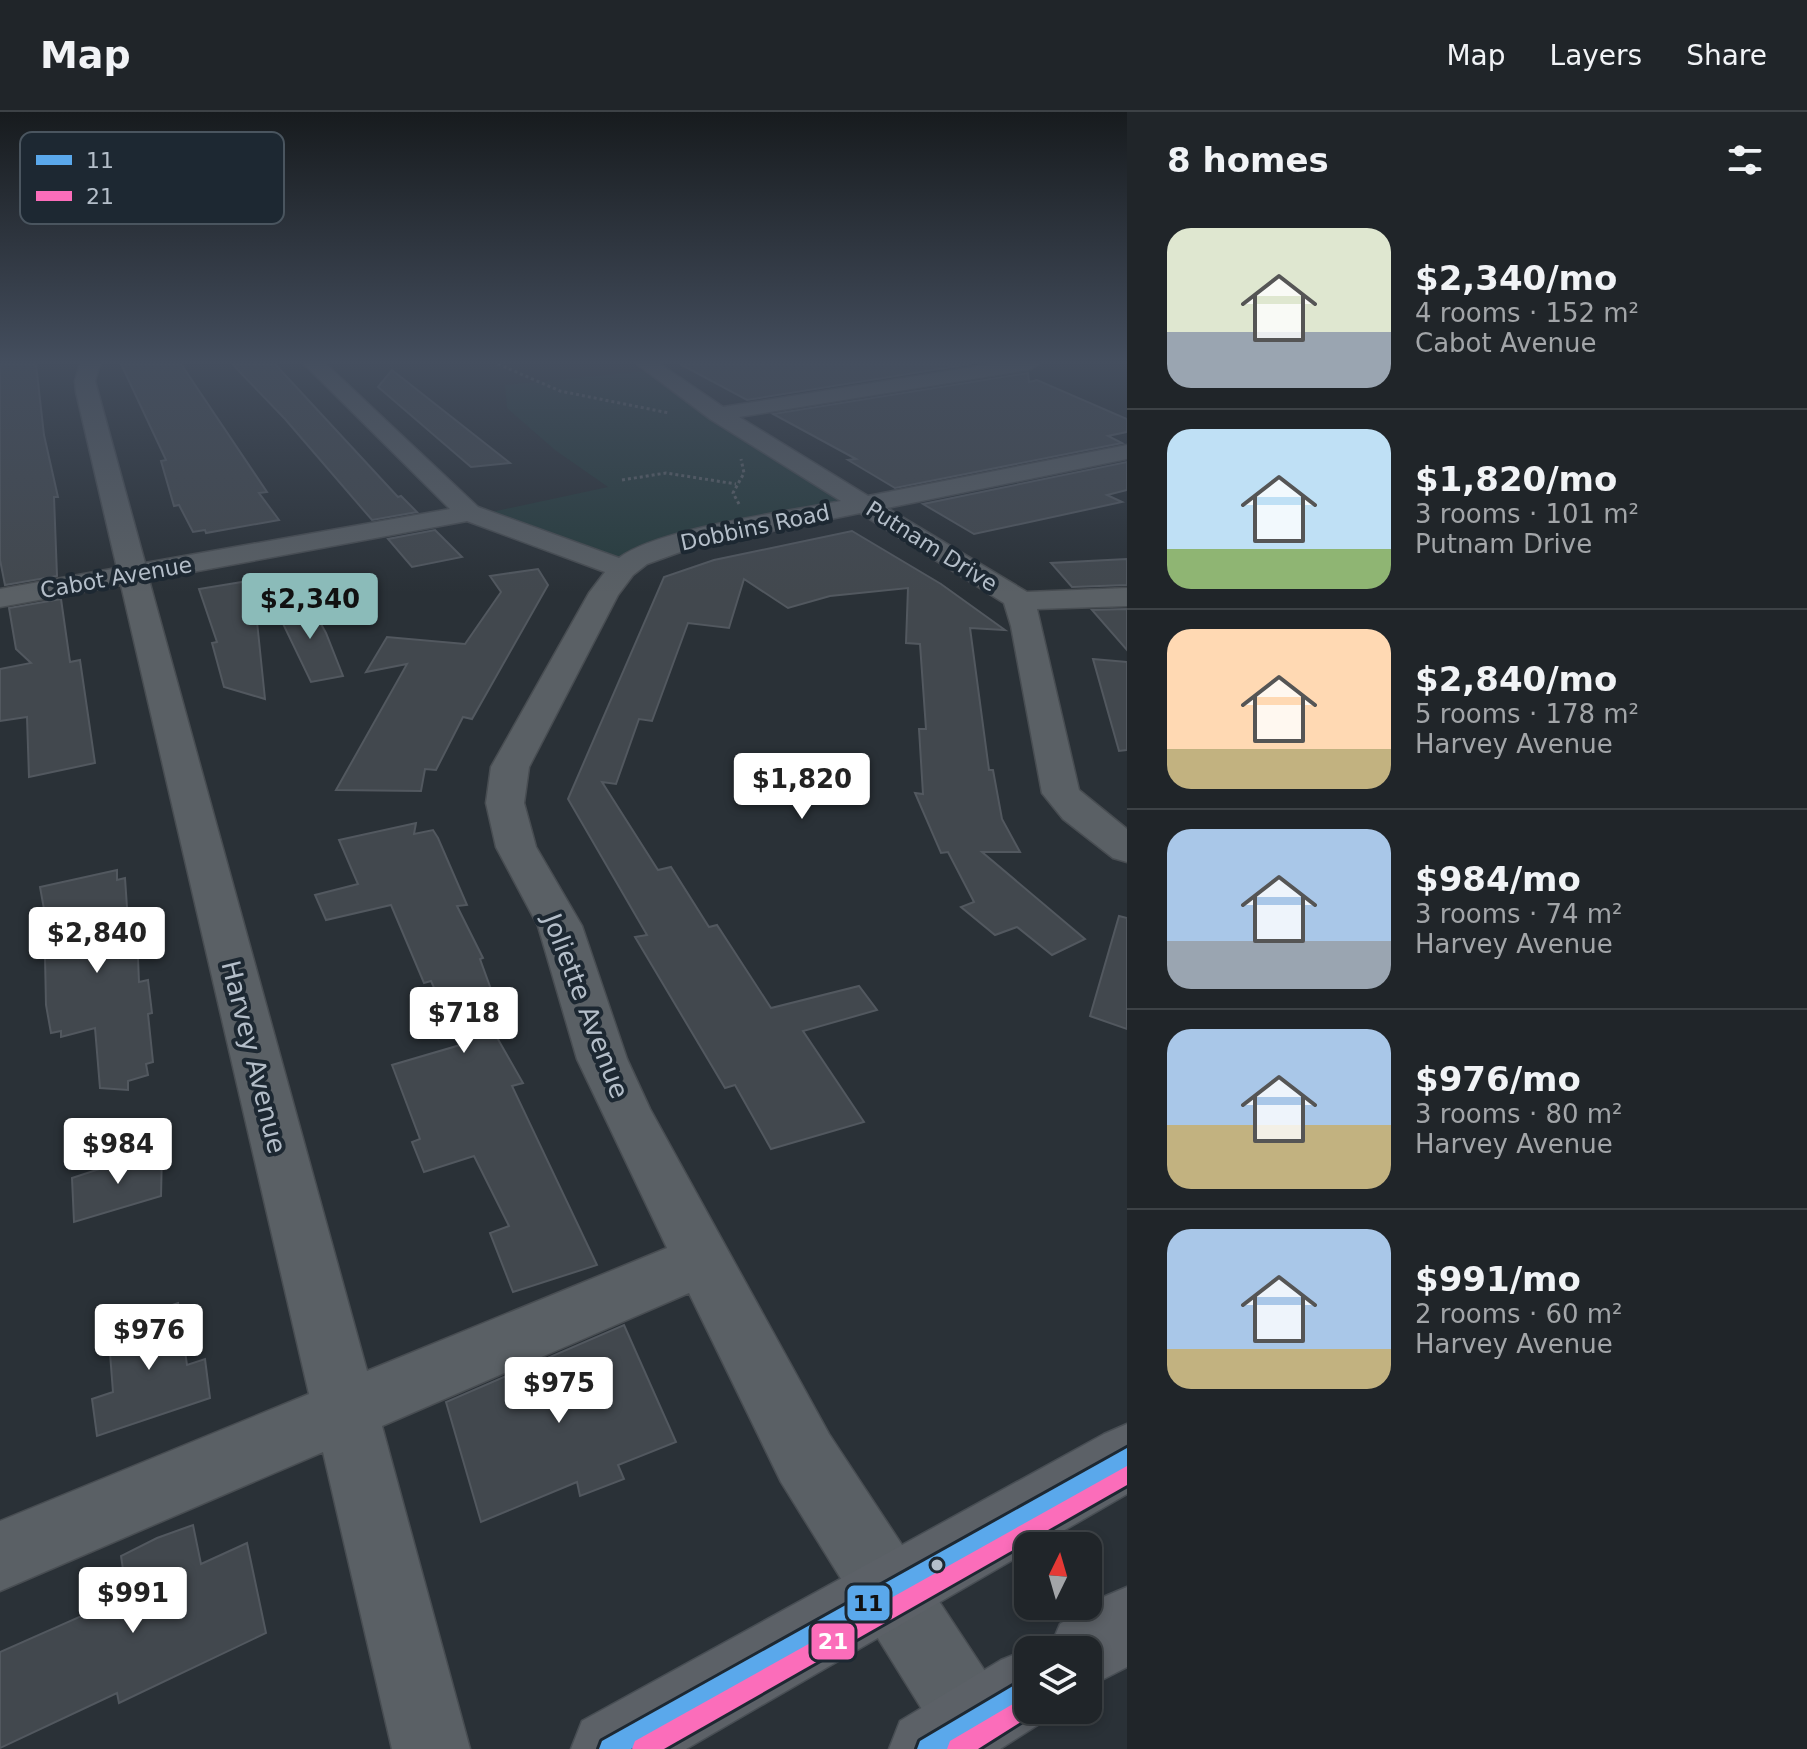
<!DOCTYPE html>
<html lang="en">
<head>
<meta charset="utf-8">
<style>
  :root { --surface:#202529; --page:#282d31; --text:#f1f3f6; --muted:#a2a5a8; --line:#3d4246; --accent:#8bbbb9 }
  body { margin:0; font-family:"DejaVu Sans",sans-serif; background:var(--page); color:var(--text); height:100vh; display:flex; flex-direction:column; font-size:30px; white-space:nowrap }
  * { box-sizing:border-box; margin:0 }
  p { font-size:26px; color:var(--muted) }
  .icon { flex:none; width:44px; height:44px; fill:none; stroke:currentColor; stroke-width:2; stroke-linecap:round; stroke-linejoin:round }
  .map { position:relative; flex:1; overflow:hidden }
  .panel { display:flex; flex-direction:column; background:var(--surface); width:680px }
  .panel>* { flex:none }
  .needle { width:52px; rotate:5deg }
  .buttons { position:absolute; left:1014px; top:1420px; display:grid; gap:16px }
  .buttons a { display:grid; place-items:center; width:88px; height:88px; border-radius:16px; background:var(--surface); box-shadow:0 4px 12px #0003,0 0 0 2px var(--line); font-size:40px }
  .price { position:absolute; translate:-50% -68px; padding:0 18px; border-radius:8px; background:#fff; color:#222; font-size:26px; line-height:52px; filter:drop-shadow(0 2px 4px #0008) }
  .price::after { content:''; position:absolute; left:50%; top:48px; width:24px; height:18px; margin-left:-12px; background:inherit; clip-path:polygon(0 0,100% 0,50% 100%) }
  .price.on { background:var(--accent); color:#111 }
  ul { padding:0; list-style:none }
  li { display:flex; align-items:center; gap:24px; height:200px; padding:0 40px }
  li+li { border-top:2px solid var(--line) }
  li span { display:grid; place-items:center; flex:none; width:224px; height:160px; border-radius:24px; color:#555 }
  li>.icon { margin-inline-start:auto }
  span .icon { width:96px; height:96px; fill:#fffc; stroke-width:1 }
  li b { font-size:34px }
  h2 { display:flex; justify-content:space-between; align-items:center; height:96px; padding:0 40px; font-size:34px }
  header { display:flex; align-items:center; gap:48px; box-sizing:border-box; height:112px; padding:0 40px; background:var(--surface); border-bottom:2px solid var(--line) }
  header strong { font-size:38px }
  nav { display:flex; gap:44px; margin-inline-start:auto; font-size:28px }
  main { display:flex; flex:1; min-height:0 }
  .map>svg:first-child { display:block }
  .green { fill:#273c3d }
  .building { fill:#42484e; stroke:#52585f; stroke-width:2 }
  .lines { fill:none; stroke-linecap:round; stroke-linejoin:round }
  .minor-casing { stroke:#484d52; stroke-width:3 }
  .major-casing { stroke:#484e54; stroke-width:3 }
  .path { stroke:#5d6369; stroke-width:3; stroke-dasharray:3 3; stroke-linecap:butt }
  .minor { fill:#5a6065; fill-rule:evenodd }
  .major { fill:#5c6167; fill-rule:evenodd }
  .bus-1-casing { stroke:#1d2832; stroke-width:6 }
  .bus-2-casing { stroke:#1d2832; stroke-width:6 }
  .bus-1 { fill:#5aa8eb; fill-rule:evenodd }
  .bus-2 { fill:#fb6dba; fill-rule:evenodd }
  .bus-dot { fill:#b4bec9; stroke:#1d2832; stroke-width:3 }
  .labels { text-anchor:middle; stroke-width:8; stroke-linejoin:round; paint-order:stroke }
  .far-street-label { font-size:22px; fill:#b4bec9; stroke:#1d2832 }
  .street-label { font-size:26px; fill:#b4bec9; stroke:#1d2832 }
  .key { fill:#1d2832; stroke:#4a555f; stroke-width:2 }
  .key-label { font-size:22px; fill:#b4bec9 }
  .line-badge { stroke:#1d2832; stroke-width:3 }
  .badge-label { font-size:22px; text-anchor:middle; font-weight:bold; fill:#fff }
  .pale-badge-label { font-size:22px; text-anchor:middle; font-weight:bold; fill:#111 }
</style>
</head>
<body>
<header>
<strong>Map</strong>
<nav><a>Map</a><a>Layers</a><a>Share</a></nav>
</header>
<main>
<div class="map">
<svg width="1127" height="1637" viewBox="0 0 1127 1637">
  <rect width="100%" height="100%" fill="#2a3137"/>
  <polygon class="green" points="646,259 700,298 842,389 619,445 610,445 487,401 608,375 555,338 507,296 505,273"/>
  <g class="building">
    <polygon points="0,252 36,252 44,323 58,385 54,385 57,464 5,473 0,448"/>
    <polygon points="121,252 181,252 267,380 259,381 279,408 206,421 205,418 193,420 179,393 174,394 161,349 166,348"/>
    <polygon points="232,252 275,252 398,385 401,384 417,400 372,408 285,307"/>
    <polygon points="680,252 971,252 747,288"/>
    <polygon points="392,258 510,351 471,355 378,275"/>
    <polygon points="1028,261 1029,270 1037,268 1127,307 1127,320 1108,324 1122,331 895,376 848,348 856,347 773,302"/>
    <polygon points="1127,350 1127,378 1107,383 1122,390 974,422 923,392"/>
    <polygon points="435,418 462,445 412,455 388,427"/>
    <polygon points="852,419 941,472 1005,518 970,516 989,658 993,658 1002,707 1020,740 982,740 1085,827 1052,843 1017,815 995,823 961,795 974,790 948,740 941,741 915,681 923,682 919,617 926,617 920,532 906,531 908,476 830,484 788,496 744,467 729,516 688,511 652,609 639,607 616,672 602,670 658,758 671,755 709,815 717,813 771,896 859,874 877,898 803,919 864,1010 771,1037 735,973 725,976 635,825 647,823 568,687 664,465 714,448"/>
    <polygon points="1127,447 1127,473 1072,475 1051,451"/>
    <polygon points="538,457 548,473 472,607 463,605 436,658 425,657 421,679 336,678 407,552 366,560 387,525 465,532 501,480 490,464"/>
    <polygon points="248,469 249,489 255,490 265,587 224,575 212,531 217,530 199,477"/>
    <polygon points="61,487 70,550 80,548 95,651 29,665 27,605 0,609 0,557 31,551 16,537 9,496"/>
    <polygon points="273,491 311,494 326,521 343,564 311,570"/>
    <polygon points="1127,497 1127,538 1092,498"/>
    <polygon points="1093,547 1127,550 1127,638 1119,639"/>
    <polygon points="416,711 414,722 433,718 438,726 467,793 457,794 483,846 480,847 496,891 491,892 498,907 487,908 523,971 512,974 597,1153 513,1180 490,1121 509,1114 474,1044 424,1060 412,1030 420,1027 392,953 460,933 431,869 424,871 391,793 326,808 315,783 358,772 339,728"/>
    <polygon points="117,758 117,768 125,766 129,825 137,822 139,870 148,868 152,901 148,902 153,950 146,952 148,963 128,969 128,978 100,976 95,916 61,925 61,919 51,921 46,893 44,797 40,775"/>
    <polygon points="1119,804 1127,806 1127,917 1090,904"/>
    <polygon points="157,1038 158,1042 162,1040 161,1084 74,1110 72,1066"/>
    <polygon points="178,1191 187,1253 205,1247 210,1286 97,1324 92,1287 113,1280 108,1215"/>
    <polygon points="624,1213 676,1330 618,1353 624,1367 580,1384 577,1370 481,1410 446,1290"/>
    <polygon points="193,1413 201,1452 247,1431 266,1521 119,1591 117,1581 0,1636 0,1540 127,1484 121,1444 157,1426"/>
  </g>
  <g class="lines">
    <defs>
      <path id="minor" d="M80 252H100L95 269 98 280 145 451 450 397 304 252H326L478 395 619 446C659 416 788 400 841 389L710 307 637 252H660L723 295 991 252H1039L1029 258 739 305 868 384 1127 333V347L887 396 1027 480 1127 476V494L1037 497 1079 678 1127 717V750L1113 746 1063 707 1042 681 1011 514 1004 491 860 401 694 435 647 452 633 463 618 483 529 655 524 691 536 735 582 814 627 947 650 997 829 1322 1000 1582 1012 1609 1000 1636H946L781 1370 689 1181 382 1314 470 1637H392L323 1340 0 1479V1409L309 1282 121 473 0 495V477L117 456 76 280 75 269ZM467 409 605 460 589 481 491 655 486 691 496 735 538 814 577 947 667 1136 367 1259 149 468Z"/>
      <g id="major">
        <polygon points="1127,1312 1127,1382 1037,1434 1028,1434 1028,1439 686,1637 571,1637 582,1609 1104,1322"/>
        <polygon points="1127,1475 1127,1555 1088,1575 1088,1538 1049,1538 1060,1512 1101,1486"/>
        <polygon points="1028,1537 1031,1538 1028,1538 1028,1598 1057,1598 1055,1602 1000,1637 889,1637 900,1609 1001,1548"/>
      </g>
    </defs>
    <use href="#minor" class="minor-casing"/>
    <use href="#major" class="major-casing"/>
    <g class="path">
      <polyline points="498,252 560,279 669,301"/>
      <polyline points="622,368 666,361 736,372"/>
      <polyline points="739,392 733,381 744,361 741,347"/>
    </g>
    <use href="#minor" class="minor"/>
    <use href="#major" class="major"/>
    <defs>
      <g id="bus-1">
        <polygon points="1127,1336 1127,1355 631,1637 599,1637 602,1629"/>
        <polygon points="1028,1565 1028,1587 948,1637 917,1637 920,1629"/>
      </g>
      <g id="bus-2">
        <polygon points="1127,1354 1127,1373 664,1637 632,1637 635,1629"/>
        <polygon points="1028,1583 1028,1598 1037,1598 1035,1601 978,1637 947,1637 950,1629"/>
      </g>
    </defs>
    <use href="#bus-1" class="bus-1-casing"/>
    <use href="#bus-2" class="bus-2-casing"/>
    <use href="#bus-1" class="bus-1"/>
    <use href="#bus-2" class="bus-2"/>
  </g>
  <linearGradient id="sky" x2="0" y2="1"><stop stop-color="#171b1e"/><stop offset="0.52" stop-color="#444e5e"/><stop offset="1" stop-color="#444e5e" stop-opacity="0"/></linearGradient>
  <rect width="1127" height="481" fill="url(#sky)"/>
  <circle class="bus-dot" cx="937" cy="1453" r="7"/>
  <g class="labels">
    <g class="far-street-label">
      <text transform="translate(755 415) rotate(-12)" y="8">Dobbins Road</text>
      <text transform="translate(932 434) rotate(32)" y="8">Putnam Drive</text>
      <text transform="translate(116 465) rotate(-10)" y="8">Cabot Avenue</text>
    </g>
    <g class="street-label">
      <text transform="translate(586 894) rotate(69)" y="9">Joliette Avenue</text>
      <text transform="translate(254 945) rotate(76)" y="9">Harvey Avenue</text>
    </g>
  </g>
  <rect x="20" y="20" width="264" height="92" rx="12" class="key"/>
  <rect x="36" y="43" width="36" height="10" fill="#5aa8eb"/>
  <rect x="36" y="79" width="36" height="10" fill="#fb6dba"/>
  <g class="key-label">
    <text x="86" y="56">11</text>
    <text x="86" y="92">21</text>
  </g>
  <g class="line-badge">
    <rect x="846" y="1472" width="45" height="38" rx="8" fill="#5aa8eb"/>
    <rect x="810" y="1510" width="46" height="39" rx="8" fill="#fb6dba"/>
  </g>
  <g class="badge-label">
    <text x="833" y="1537">21</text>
  </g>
  <g class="pale-badge-label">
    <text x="868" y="1499">11</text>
  </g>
</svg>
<div class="buttons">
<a><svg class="needle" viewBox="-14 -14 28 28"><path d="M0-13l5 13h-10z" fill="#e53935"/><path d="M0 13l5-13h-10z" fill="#a2a5a8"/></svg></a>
<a><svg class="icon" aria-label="layers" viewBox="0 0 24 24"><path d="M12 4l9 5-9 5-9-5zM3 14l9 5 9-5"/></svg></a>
</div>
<b class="price on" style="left:310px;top:529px">$2,340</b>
<b class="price" style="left:802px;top:709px">$1,820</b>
<b class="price" style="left:97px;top:863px">$2,840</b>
<b class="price" style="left:464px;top:943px">$718</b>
<b class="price" style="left:118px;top:1074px">$984</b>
<b class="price" style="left:149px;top:1260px">$976</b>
<b class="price" style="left:559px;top:1313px">$975</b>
<b class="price" style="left:133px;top:1523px">$991</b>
</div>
<section class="panel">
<h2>8 homes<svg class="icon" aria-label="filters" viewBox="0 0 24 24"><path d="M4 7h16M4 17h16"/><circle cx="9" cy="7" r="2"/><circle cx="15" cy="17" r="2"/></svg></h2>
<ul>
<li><span style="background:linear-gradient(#dfe7d0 65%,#9aa5b1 0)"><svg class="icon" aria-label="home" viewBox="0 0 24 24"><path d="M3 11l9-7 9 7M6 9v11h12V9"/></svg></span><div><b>$2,340/mo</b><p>4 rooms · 152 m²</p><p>Cabot Avenue</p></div></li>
<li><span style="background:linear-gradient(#bfe0f5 75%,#8fb573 0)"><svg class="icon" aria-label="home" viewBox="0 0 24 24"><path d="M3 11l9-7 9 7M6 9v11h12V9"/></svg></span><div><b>$1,820/mo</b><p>3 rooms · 101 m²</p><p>Putnam Drive</p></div></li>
<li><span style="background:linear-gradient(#ffd9b3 75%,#c2b280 0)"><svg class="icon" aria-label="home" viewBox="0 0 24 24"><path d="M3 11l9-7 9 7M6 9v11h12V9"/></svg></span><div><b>$2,840/mo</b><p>5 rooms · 178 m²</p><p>Harvey Avenue</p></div></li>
<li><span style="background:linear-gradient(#a9c7e8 70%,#9aa5b1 0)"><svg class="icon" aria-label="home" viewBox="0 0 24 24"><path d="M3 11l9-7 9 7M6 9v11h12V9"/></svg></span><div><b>$984/mo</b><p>3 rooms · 74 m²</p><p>Harvey Avenue</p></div></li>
<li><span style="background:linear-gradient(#a9c7e8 60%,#c2b280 0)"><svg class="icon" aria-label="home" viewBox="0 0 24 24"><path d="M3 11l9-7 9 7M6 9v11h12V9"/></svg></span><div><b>$976/mo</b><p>3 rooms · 80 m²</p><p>Harvey Avenue</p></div></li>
<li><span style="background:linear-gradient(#a9c7e8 75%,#c2b280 0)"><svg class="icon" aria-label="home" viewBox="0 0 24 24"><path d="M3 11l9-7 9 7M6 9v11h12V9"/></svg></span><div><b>$991/mo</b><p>2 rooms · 60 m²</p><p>Harvey Avenue</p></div></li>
</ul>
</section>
</main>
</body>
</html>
